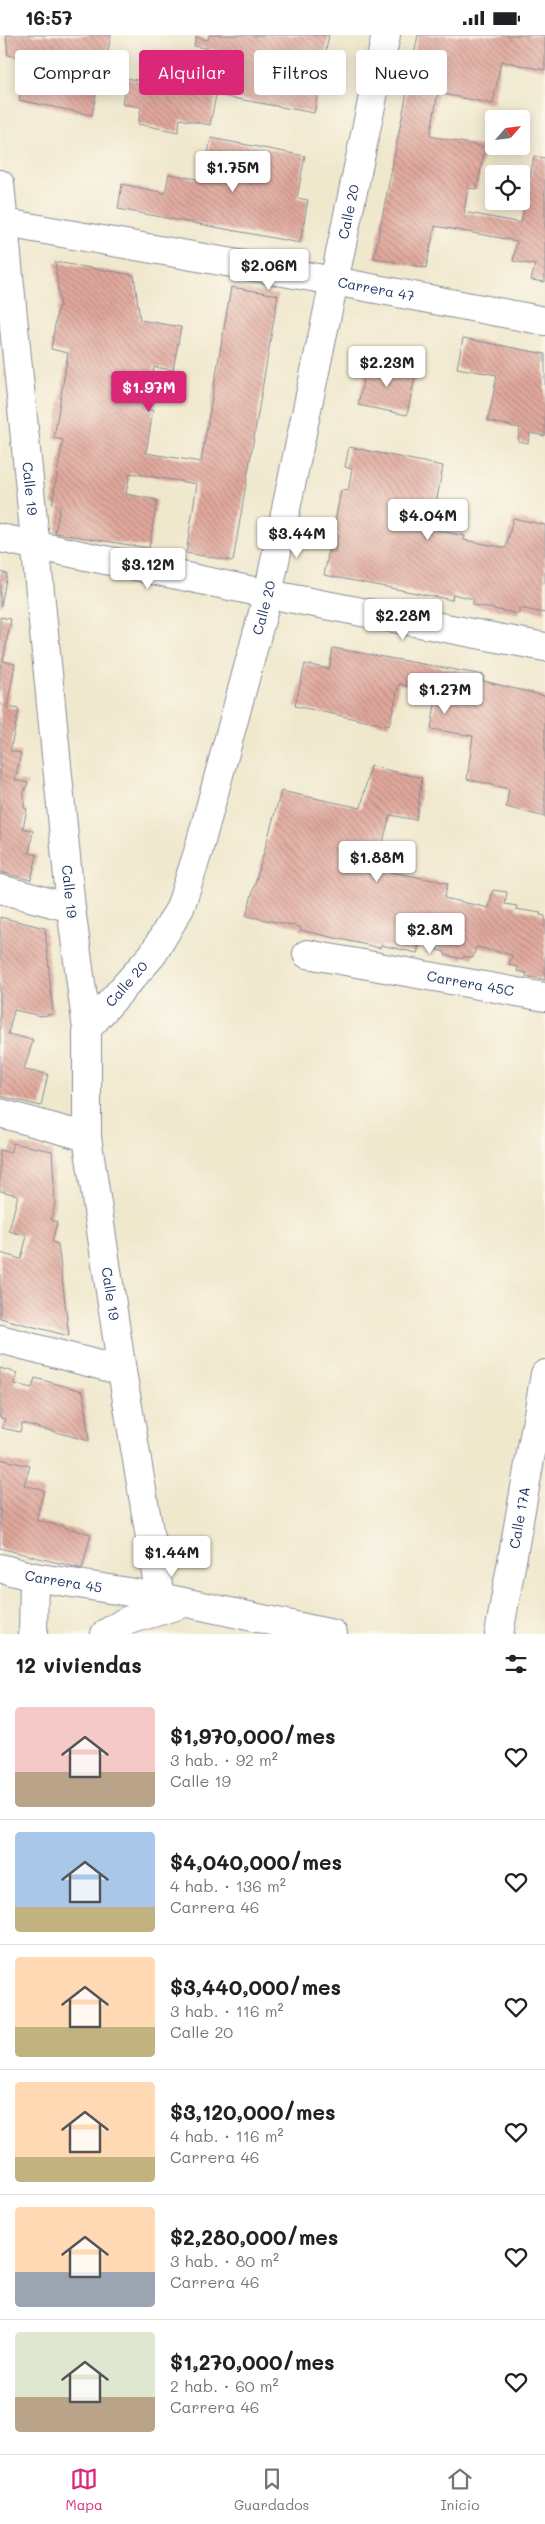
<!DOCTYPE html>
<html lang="es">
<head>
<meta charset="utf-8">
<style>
  :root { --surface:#fff; --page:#f6f6f6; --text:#202124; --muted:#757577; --line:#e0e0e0; --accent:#db2777 }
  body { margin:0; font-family:Mali,sans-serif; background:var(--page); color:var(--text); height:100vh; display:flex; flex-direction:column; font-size:19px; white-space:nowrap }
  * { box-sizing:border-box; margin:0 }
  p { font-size:16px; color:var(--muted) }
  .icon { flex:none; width:28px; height:28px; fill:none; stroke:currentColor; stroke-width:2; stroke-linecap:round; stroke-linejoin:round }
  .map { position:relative; height:1599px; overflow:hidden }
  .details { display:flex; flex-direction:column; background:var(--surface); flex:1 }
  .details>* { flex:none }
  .hud { position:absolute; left:15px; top:15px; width:515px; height:45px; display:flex; gap:10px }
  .needle { width:32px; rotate:62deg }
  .controls { position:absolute; left:485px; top:75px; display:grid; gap:10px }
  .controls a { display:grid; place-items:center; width:45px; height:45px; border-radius:5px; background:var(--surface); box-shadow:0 2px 12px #0003; font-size:25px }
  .price { position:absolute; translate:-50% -42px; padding:0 11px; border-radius:5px; background:#fff; color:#222; font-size:16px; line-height:32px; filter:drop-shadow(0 1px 2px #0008) }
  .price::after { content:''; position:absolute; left:50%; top:30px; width:15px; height:11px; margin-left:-8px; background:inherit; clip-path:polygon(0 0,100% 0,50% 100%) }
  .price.selected { background:var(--accent); color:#fff }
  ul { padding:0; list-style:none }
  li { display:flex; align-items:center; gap:15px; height:125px; padding:0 15px }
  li+li { border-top:1px solid var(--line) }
  li span { display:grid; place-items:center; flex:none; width:140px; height:100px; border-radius:5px; color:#555 }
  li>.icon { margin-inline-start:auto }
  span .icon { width:60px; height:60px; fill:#fffc; stroke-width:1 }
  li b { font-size:21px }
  h2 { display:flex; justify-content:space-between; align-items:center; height:60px; padding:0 15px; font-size:21px }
  .tag { padding:0 18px; border-radius:5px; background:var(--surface); box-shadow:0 2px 12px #0003; font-size:18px; line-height:45px }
  .tag.selected { background:var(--accent); color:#fff }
  .status { display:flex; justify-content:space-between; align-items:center; height:35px; padding:0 25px; background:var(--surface); direction:ltr }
  .status svg { height:14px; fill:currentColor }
  .dock { display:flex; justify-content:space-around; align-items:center; height:70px; border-top:1px solid var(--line); background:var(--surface); font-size:14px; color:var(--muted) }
  .dock a { display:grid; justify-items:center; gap:2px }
  .dock .selected { color:var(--accent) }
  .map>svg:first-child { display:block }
  .building { fill:url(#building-back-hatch) }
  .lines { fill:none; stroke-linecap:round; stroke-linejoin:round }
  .minor-casing { stroke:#868c96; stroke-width:30 }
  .minor { stroke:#fff; stroke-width:28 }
  .labels { text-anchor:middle; stroke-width:5; stroke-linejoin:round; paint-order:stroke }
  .street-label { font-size:14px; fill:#1b2f5e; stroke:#fbf7ec }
</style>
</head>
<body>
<div class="status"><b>16:57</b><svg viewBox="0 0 49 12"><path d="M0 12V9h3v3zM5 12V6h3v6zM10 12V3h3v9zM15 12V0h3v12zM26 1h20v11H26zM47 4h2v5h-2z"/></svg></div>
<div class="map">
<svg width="545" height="1599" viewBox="0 0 545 1599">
  <defs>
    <pattern id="building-back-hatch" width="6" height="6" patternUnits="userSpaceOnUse" patternTransform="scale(1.25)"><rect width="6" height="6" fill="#e1a89c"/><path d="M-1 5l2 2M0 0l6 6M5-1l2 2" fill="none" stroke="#b68982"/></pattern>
  </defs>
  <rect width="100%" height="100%" fill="#fbf7ec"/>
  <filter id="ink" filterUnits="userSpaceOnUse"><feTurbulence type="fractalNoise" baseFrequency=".02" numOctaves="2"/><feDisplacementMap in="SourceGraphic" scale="10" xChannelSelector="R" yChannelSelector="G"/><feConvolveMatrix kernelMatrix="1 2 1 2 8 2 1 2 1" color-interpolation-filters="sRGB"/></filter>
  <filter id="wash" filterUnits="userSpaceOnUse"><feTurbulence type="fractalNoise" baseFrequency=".0096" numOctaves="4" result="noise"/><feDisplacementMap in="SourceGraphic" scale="20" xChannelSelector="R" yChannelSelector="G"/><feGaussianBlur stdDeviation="1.12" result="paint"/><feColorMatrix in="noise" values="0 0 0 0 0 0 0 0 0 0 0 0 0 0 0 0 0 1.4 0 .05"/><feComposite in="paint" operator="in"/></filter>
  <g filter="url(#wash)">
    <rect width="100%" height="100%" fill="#f0e8cd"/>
    <g id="blocks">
      <g class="building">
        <polygon points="6,0 111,0 104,38 8,20"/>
        <polygon points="209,0 329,0 314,78 216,60 210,90 180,84 178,97 138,89 141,72 122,69 126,43 212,59 220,16 194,11 196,2 208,5"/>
        <polygon points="418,0 545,0 545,35 501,26 493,69 438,58 430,101 485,112 477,154 468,153 464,177 521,188 534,121 545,123 545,247 531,245 535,230 513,226 517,206 435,191 426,233 374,223 408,52 414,53 418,32 412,31"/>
        <polygon points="25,35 98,50 92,80 19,65"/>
        <polygon points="211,103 305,121 297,163 308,165 300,208 118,174 122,149 165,158 169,139 203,145"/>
        <polygon points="55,227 134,240 140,285 181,292 173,335 154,332 147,375 153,375 146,418 201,427 231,252 278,260 233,526 186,518 197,449 130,438 126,459 157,465 149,513 55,498 60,471 52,469 63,405 54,403 68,318 51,314 58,272 60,272"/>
        <polygon points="463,303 545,319 545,401 530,398 528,408 518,406 520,393 488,386 497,340 457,333"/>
        <polygon points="367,327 416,337 407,380 358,370"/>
        <polygon points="349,412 443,431 435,474 440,475 436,495 465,501 464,505 506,513 513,483 545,490 545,578 519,573 519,579 473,570 473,564 453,559 452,565 324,540 329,515 335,517 338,499 333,498 341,455 348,456 352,434 345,432"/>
        <polygon points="0,537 7,539 1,571 0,571"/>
        <polygon points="0,582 11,584 3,626 15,629 7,672 19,674 10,716 21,718 15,745 28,748 24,756 24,773 27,774 23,793 33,796 29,818 37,820 31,845 0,837"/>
        <polygon points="333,613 484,640 483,646 545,661 545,782 506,772 509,754 467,744 473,701 431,694 437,657 399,649 389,691 295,671 305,629 329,634"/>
        <polygon points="370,731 422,743 416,785 390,780 376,834 448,848 444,863 489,873 493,855 507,857 505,869 517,871 516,874 541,878 540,880 545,881 545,945 526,941 527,938 517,936 518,932 509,930 512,920 476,912 473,923 464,921 463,924 445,920 445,917 437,915 438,906 421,903 417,918 381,910 380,913 300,895 300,892 246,881 281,756 361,773"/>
        <polygon points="0,882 45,893 53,979 41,981 14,975 8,999 33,1005 24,1035 48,1039 41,1071 0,1061"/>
        <polygon points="13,1108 52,1116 55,1168 51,1185 57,1187 52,1207 58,1209 69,1301 0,1283 0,1218 21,1224 27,1201 9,1196 18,1160 0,1156 0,1115 10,1118"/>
        <polygon points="0,1333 17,1338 14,1349 32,1353 35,1343 83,1356 89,1406 22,1388 20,1397 2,1393 5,1384 0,1383"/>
        <polygon points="0,1424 30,1431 24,1450 44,1455 36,1485 91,1499 82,1534 0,1513"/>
      </g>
    </g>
  </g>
  <g filter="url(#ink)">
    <use href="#blocks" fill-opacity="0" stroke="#868c96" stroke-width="1"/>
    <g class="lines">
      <defs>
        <g id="minor">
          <path id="s1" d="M0 149 71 873 87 994V1102L122 1336 160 1562"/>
          <path id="s2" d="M0 187 334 246 545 286"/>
          <polyline points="0,503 268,559 545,612"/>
          <polyline points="0,854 71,873"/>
          <path id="s3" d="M307 919 545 962"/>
          <path id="s4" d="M87 994 153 919 180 873 198 817 268 559 386 0"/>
          <polyline points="0,1078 87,1102"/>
          <polyline points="0,1304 122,1336"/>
          <path id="s5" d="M0 1533 34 1542 160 1562 333 1599"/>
          <polyline points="33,1599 34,1542"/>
          <polyline points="105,1599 126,1586 185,1568"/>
          <path id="s6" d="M499 1599 545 1339"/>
        </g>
      </defs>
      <use href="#minor" class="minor-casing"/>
      <use href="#minor" class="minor"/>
    </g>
  </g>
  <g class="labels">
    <g class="street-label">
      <text dy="5" stroke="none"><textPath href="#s4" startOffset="870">Calle 20</textPath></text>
      <text dy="5" stroke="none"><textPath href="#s2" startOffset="382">Carrera 47</textPath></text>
      <text dy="5" stroke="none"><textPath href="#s1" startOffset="306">Calle 19</textPath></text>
      <text dy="5" stroke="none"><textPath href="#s4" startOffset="465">Calle 20</textPath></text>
      <text dy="5" stroke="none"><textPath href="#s1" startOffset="711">Calle 19</textPath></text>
      <text dy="5" stroke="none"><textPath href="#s4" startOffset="60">Calle 20</textPath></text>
      <text dy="5" stroke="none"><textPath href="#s3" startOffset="166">Carrera 45C</textPath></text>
      <text dy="5" stroke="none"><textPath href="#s1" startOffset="1116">Calle 19</textPath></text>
      <text dy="5" stroke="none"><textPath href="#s6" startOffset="118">Calle 17A</textPath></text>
      <text dy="5" stroke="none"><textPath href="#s5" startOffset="65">Carrera 45</textPath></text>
    </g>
  </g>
</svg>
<div class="controls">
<a><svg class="needle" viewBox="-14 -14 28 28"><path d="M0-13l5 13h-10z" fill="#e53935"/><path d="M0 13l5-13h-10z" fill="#757577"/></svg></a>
<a><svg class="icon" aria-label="locate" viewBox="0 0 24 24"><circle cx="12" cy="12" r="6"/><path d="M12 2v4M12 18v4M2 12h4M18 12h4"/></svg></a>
</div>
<b class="price" style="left:233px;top:158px">$1.75M</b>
<b class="price" style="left:269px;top:256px">$2.06M</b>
<b class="price" style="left:387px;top:353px">$2.23M</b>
<b class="price selected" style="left:149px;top:378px">$1.97M</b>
<b class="price" style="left:428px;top:506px">$4.04M</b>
<b class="price" style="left:297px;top:524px">$3.44M</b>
<b class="price" style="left:148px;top:555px">$3.12M</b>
<b class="price" style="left:403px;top:606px">$2.28M</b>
<b class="price" style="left:445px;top:680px">$1.27M</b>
<b class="price" style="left:377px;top:848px">$1.88M</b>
<b class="price" style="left:430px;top:920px">$2.8M</b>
<b class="price" style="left:172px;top:1543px">$1.44M</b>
<div class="hud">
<a class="tag">Comprar</a>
<a class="tag selected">Alquilar</a>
<a class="tag">Filtros</a>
<a class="tag">Nuevo</a>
</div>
</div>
<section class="details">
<h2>12 viviendas<svg class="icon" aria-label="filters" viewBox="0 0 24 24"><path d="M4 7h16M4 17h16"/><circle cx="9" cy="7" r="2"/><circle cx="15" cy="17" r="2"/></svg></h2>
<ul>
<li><span style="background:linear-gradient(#f6c9c9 65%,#b9a48a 0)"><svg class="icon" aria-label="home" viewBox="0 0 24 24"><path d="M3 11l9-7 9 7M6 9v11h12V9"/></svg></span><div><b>$1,970,000/mes</b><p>3 hab. · 92 m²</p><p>Calle 19</p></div><svg class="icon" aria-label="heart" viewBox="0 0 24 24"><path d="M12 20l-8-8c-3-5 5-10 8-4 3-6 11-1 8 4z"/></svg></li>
<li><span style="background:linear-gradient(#a9c7e8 75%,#c2b280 0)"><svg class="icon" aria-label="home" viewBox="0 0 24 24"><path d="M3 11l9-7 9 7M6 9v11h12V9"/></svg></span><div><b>$4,040,000/mes</b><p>4 hab. · 136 m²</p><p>Carrera 46</p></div><svg class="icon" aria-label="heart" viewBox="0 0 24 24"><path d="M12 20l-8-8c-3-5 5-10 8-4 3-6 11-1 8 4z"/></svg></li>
<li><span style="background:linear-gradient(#ffd9b3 70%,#c2b280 0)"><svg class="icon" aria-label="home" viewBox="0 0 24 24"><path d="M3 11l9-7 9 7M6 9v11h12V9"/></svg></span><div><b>$3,440,000/mes</b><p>3 hab. · 116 m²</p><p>Calle 20</p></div><svg class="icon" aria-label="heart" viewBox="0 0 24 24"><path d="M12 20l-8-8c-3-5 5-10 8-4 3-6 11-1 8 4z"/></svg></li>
<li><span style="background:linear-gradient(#ffd9b3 75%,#c2b280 0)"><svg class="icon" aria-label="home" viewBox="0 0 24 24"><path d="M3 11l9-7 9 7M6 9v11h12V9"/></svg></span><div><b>$3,120,000/mes</b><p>4 hab. · 116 m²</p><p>Carrera 46</p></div><svg class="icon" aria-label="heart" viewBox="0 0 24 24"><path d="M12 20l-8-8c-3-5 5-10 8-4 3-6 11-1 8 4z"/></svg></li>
<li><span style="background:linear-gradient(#ffd9b3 65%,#9aa5b1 0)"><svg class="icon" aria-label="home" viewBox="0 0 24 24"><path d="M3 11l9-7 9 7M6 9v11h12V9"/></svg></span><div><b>$2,280,000/mes</b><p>3 hab. · 80 m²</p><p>Carrera 46</p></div><svg class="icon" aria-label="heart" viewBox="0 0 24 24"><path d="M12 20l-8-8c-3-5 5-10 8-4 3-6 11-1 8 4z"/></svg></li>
<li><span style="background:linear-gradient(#dfe7d0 65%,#b9a48a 0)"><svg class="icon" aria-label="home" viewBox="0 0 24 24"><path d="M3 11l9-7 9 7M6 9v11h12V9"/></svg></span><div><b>$1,270,000/mes</b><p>2 hab. · 60 m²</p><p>Carrera 46</p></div><svg class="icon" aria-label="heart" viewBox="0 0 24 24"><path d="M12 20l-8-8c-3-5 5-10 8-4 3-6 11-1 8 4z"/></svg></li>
</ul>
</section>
<nav class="dock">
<a class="selected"><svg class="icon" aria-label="map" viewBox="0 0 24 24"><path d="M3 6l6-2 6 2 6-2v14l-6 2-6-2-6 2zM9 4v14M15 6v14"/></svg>Mapa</a>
<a><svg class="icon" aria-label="saved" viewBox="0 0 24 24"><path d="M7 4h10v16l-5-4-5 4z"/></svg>Guardados</a>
<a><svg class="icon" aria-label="home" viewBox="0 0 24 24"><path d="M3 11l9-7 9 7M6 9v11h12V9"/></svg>Inicio</a>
</nav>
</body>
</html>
